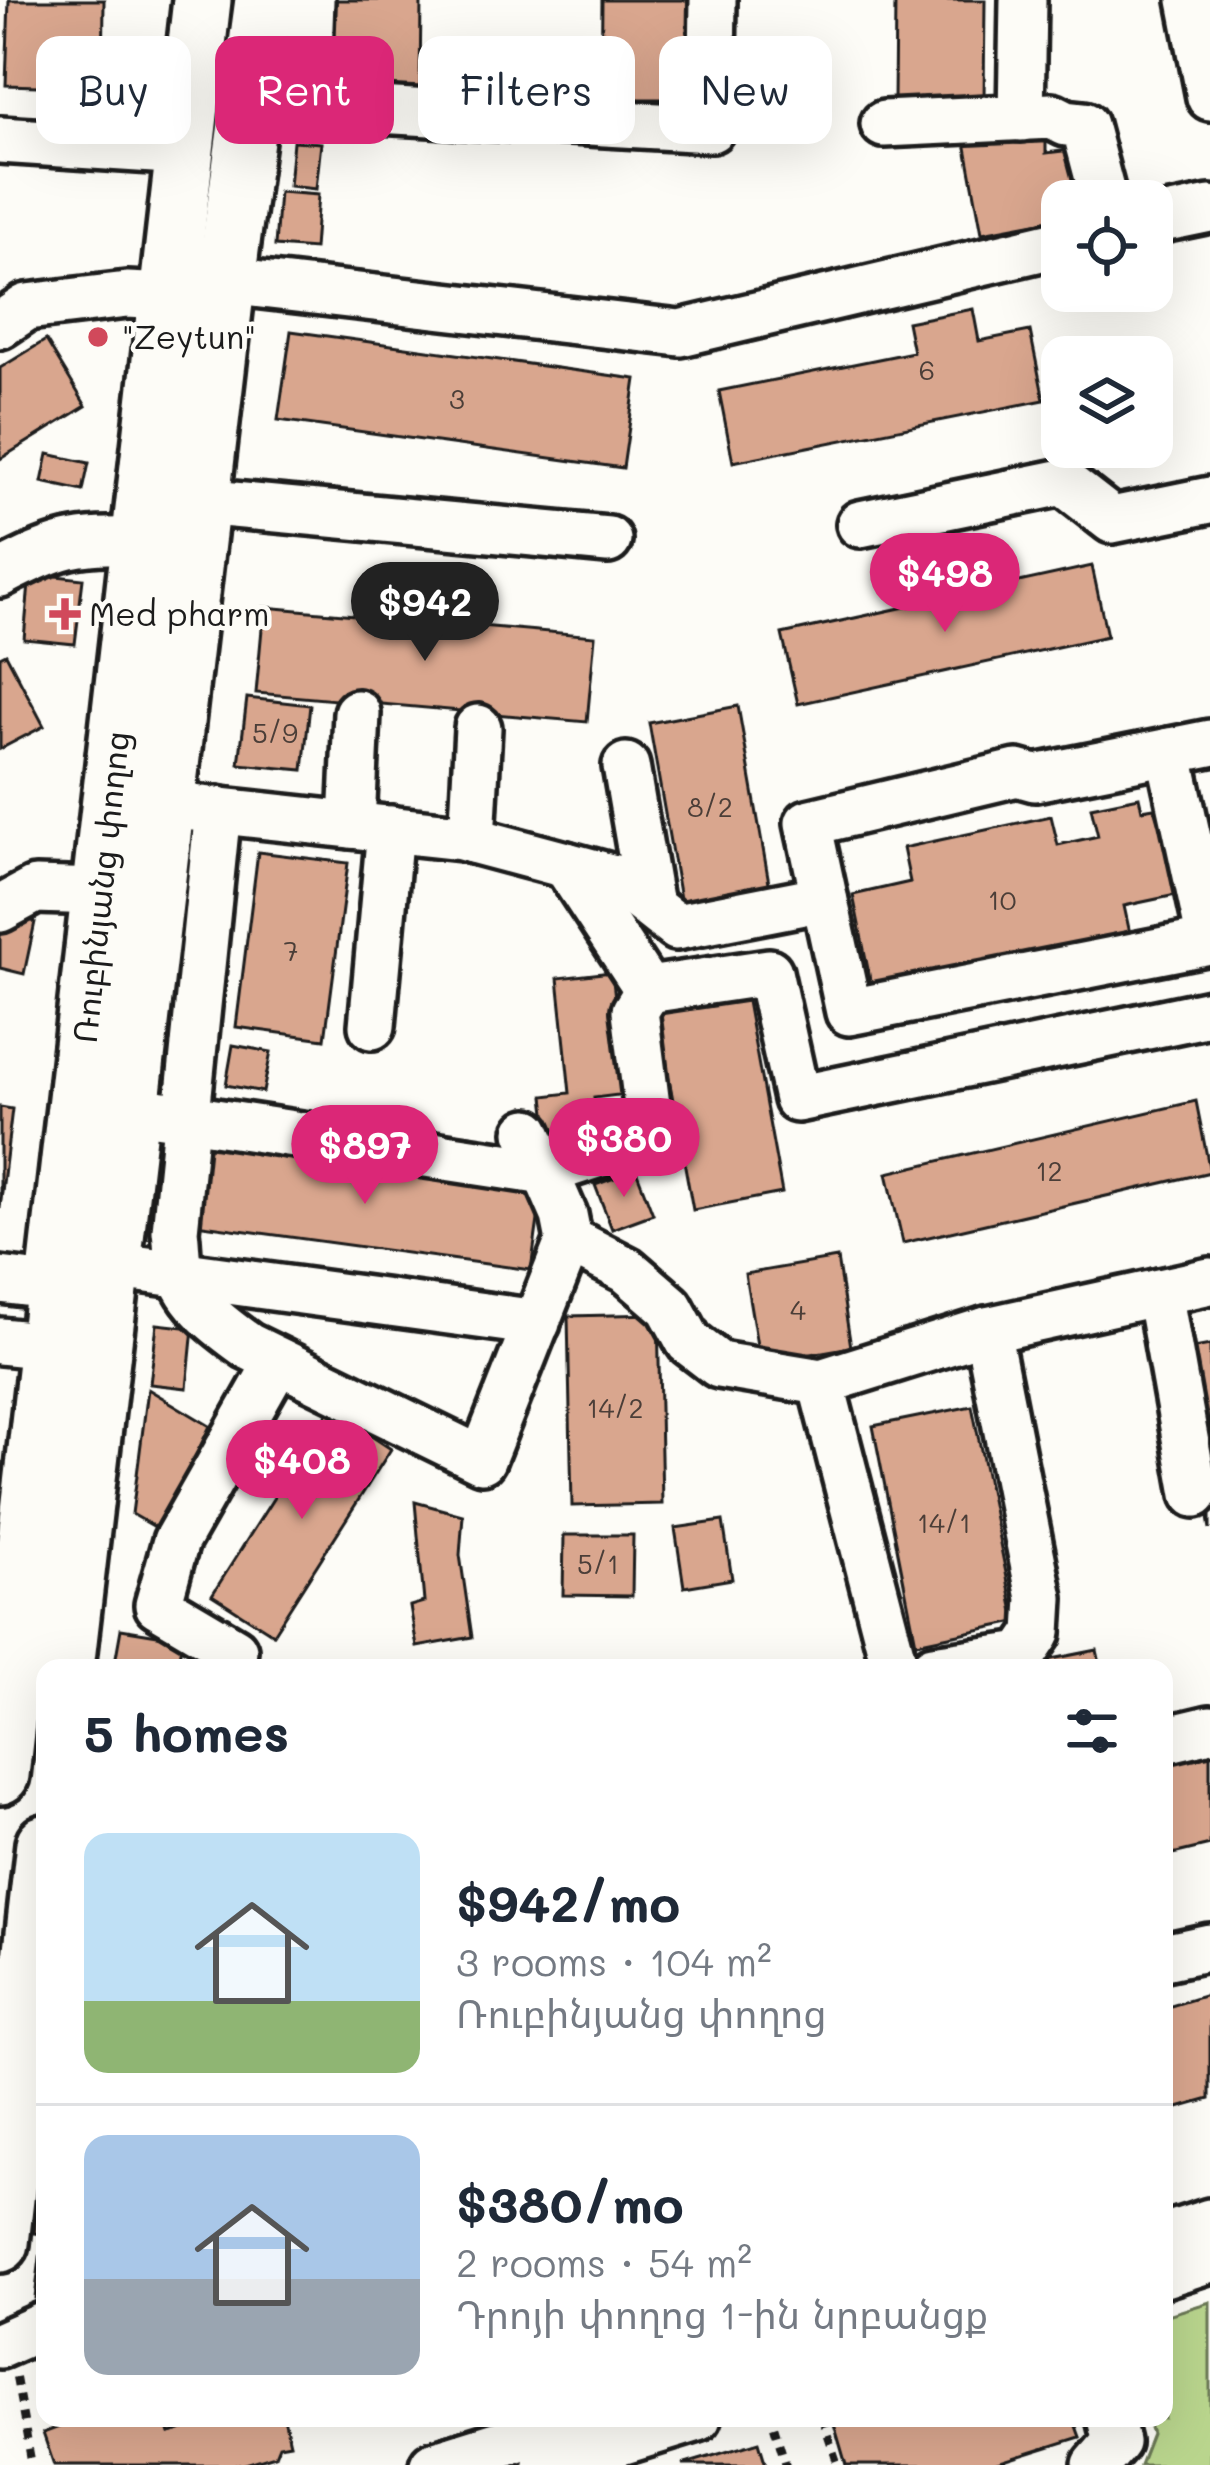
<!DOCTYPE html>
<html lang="en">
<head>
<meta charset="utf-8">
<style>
  :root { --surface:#fff; --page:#f2f2f3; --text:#1f2937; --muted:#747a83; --line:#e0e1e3; --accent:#db2777 }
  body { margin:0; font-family:Mali,"Noto Sans Armenian",sans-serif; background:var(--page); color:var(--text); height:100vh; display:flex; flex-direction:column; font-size:45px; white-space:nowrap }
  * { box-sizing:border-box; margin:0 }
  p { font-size:39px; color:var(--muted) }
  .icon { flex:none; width:66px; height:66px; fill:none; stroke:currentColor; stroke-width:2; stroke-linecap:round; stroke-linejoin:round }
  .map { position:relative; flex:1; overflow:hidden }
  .drawer { position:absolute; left:36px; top:1659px; width:1137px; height:768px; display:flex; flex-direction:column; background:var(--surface); border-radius:24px; box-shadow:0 12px 48px #0002 }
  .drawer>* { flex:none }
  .banner { position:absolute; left:36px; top:36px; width:1140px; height:108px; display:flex; gap:24px }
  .fabs { position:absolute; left:1041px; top:180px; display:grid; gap:24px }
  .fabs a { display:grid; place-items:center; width:132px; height:132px; border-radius:24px; background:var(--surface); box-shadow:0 12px 48px #0002; font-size:60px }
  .price { position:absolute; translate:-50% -102px; padding:0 27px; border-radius:42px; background:var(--accent); color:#fff; font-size:39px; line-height:78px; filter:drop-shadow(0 3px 6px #0008) }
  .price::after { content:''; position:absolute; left:50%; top:72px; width:36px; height:27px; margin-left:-18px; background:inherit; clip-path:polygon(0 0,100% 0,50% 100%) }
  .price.current { background:#222; color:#fff }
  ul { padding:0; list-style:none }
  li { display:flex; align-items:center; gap:36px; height:300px; padding:0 48px }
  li+li { border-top:3px solid var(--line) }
  li span { display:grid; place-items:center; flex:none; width:336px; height:240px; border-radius:24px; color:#555 }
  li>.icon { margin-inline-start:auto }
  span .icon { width:144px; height:144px; fill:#fffc; stroke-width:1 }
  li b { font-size:51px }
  h2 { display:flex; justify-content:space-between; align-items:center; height:144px; padding:0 48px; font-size:51px }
  .chip { padding:0 42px; border-radius:24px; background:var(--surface); box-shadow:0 12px 48px #0002; font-size:42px; line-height:108px }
  .chip.current { background:var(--accent); color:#fff }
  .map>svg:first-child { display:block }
  .green { fill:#b9d58d; stroke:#6a7854; stroke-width:3 }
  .building { fill:#d9a68e; stroke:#1c1c1c; stroke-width:3 }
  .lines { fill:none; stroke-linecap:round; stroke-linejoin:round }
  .minor-casing { stroke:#1c1c1c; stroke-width:54 }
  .major-casing { stroke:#1c1c1c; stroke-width:66 }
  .path { stroke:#1c1c1c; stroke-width:8; stroke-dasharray:9 9; stroke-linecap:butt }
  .minor { stroke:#fdfcf7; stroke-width:45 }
  .major { stroke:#fdfcf7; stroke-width:57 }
  .poi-dot { fill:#d1495b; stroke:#fdfcf7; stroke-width:4.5 }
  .labels { text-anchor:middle; stroke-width:9; stroke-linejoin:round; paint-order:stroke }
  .number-label { font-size:27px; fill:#4b3e38 }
  .poi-label { font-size:33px; fill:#1c1c1c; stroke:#fdfcf7; text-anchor:start }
  .street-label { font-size:33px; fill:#1c1c1c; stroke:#fdfcf7 }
</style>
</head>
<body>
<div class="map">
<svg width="1210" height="2465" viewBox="0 0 1210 2465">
  <rect width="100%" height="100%" fill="#fdfcf7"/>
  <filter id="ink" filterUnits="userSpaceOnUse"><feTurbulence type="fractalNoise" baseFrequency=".00833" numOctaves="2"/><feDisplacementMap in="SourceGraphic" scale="24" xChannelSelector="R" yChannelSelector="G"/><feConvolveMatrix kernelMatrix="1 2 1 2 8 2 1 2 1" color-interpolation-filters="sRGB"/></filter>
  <g filter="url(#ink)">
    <polygon class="green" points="1210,2302 1210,2465 1140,2465 1152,2434 1147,2418 1164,2418 1164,2316"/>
    <g class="building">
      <polygon points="9,0 104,0 103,88 6,85"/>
      <polygon points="332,0 421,0 420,89 330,89"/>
      <polygon points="602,0 690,0 689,99 601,99"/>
      <polygon points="895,0 985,0 984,101 894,101"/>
      <polygon points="1046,136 1046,153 1079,149 1088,201 1062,201 1062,218 982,233 965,142"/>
      <polygon points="293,141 321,143 316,189 289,186"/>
      <polygon points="279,192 318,195 314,249 275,246"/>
      <polygon points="973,309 979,341 1030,331 1044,400 733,462 719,391 913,352 907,322"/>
      <polygon points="291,331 636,379 623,468 278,420"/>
      <polygon points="46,340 86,406 0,459 0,368"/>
      <polygon points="48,454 89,463 83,491 42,482"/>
      <polygon points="1092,566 1107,636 798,704 782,634"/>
      <polygon points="30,573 83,579 75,644 24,639"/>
      <polygon points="264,607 595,636 587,722 256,693"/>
      <polygon points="6,654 44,726 0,749 0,657"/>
      <polygon points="247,698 310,705 303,770 239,764"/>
      <polygon points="738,706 771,894 682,910 649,723"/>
      <polygon points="1139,797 1142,810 1154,808 1158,822 1169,820 1185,893 1124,906 1131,938 873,994 853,895 910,882 903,848 1051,816 1058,845 1098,836 1091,807"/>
      <polygon points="258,852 348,863 325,1039 236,1027"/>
      <polygon points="14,913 35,922 24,974 0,968 0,922"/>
      <polygon points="612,972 626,1094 594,1098 599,1141 550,1147 544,1096 570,1093 558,978"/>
      <polygon points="744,985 782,1193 693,1210 655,1002"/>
      <polygon points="233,1045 271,1052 263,1092 226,1085"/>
      <polygon points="1196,1101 1210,1172 903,1243 887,1173"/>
      <polygon points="0,1107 12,1109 0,1208"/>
      <polygon points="199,1144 542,1191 531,1270 188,1223"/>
      <polygon points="636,1170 653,1214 612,1229 595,1185"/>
      <polygon points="837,1258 851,1347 760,1363 745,1274"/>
      <polygon points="658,1314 662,1504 572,1506 568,1316"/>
      <polygon points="157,1324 193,1328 187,1388 150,1384"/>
      <polygon points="1210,1345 1210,1529 1178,1351"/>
      <polygon points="148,1389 210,1426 160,1530 132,1514"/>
      <polygon points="972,1406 1016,1622 916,1643 873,1426"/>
      <polygon points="330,1409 391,1449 273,1634 212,1595"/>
      <polygon points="415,1502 463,1515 460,1555 472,1637 417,1647 410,1606 424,1602"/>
      <polygon points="723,1521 732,1579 684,1587 675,1528"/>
      <polygon points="564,1535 633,1535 632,1596 563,1595"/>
      <polygon points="121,1629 182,1639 177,1668 114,1668"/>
      <polygon points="1097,1650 1101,1668 1007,1668"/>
      <polygon points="1210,1751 1210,1845 1164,1856 1164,1763"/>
      <polygon points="1210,1994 1210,2099 1164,2112 1164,2008"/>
      <polygon points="45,2140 45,2299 35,2298 43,2234 34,2233"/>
      <polygon points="56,2418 165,2418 170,2433 221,2418 284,2418 290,2443 279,2445 275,2455 242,2465 54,2465 43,2433 59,2427"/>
      <polygon points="165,2418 221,2418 170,2433"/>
      <polygon points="854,2418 1073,2418 1080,2437 991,2465 846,2465 834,2424"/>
      <polygon points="759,2442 766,2465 682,2465"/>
    </g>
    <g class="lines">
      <defs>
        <g id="minor">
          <polyline points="311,0 307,106 711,129 713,0"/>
          <polyline points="1191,0 1210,97"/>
          <polyline points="1021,118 1023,0"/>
          <polyline points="884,124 1052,116 1066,123 1084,125 1104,201"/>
          <polyline points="0,140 185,152"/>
          <polyline points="1152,221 1210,209"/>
          <polyline points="227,281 680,333 1062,243"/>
          <polyline points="0,325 27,307 127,295 168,297"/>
          <polyline points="201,502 608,540"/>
          <polyline points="860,524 1063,482 1112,520 1210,500"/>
          <path d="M0 574C58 544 75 539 140 541"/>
          <polyline points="1210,743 1035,778 1017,773 808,823 849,1012 1210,941"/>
          <polyline points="1169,751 1210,940"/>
          <polyline points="626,766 650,906"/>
          <polyline points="165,805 461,837 566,865 648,990 769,972 797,1099 1210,1013"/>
          <path d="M218 810 175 1231C177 1244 176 1259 180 1272 188 1303 223 1328 248 1346L482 1460 569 1240"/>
          <polyline points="352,825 357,713"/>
          <polyline points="472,840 478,728"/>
          <polyline points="566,865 614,878 676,927 824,898"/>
          <polyline points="0,909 35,890 100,892"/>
          <polyline points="372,1026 390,829"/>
          <polyline points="156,1113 545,1172 651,1137 635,1011 648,990"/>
          <polyline points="528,1132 564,1215 569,1240 627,1270 670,1307 689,1342 719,1365 821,1382 987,1330 1210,1281"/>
          <polyline points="111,1265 537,1323"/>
          <polyline points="0,1280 56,1287"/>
          <polyline points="1159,1292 1195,1494"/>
          <polyline points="0,1341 49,1346"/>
          <polyline points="821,1382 895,1668"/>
          <polyline points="226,1668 234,1650 158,1605 176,1541 278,1361"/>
          <polyline points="933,1668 1023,1655 1038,1633 1040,1598 987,1330"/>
          <polyline points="1164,1740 1210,1729"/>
          <polyline points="1164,1957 1210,1947"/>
          <polyline points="1164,2237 1210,2222"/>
          <polyline points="1164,2274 1210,2259"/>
          <polyline points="0,2345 45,2325"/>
          <polyline points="433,2465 583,2418"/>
          <polyline points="546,2465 698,2418"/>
          <polyline points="1096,2465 1116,2442 1110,2418"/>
        </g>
        <g id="major">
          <polyline points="65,1668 230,250 264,0"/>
          <polyline points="0,1775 202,0"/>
          <polyline points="0,2243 45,1844"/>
        </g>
      </defs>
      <use href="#minor" class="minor-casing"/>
      <use href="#major" class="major-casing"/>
      <g class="path">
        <polyline points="16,2378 32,2465"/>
        <polyline points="822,2418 838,2465"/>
        <polyline points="774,2426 786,2465"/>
      </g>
      <use href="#minor" class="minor"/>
      <use href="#major" class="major"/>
    </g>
  </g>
  <g class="poi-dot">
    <circle cx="98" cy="337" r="12"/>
    <path d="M59 596h12v12h12v12h-12v12h-12v-12h-12v-12h12z"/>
  </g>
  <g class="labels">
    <g class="number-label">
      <text x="927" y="380">6</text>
      <text x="457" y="409">3</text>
      <text x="275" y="743">5/9</text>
      <text x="710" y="817">8/2</text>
      <text x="1002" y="910">10</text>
      <text x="291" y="961">7</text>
      <text x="1049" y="1181">12</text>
      <text x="798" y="1320">4</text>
      <text x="615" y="1418">14/2</text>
      <text x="944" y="1533">14/1</text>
      <text x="598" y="1574">5/1</text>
    </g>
    <g class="poi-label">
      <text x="122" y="349">"Zeytun"</text>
      <text x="89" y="626">Med pharm</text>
    </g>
    <g class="street-label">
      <text transform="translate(101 887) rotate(-84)" y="12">Ռուբինյանց փողոց</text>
    </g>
  </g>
</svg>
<div class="fabs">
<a><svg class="icon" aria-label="locate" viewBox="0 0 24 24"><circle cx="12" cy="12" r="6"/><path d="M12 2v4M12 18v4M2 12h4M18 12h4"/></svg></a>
<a><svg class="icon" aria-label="layers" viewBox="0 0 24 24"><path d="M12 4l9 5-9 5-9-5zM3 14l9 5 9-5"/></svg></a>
</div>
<b class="price" style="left:945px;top:635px">$498</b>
<b class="price current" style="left:425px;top:664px">$942</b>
<b class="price" style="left:624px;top:1200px">$380</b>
<b class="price" style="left:365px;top:1207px">$897</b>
<b class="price" style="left:302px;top:1522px">$408</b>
<div class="banner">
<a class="chip">Buy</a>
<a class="chip current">Rent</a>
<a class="chip">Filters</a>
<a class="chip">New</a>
</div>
<section class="drawer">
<h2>5 homes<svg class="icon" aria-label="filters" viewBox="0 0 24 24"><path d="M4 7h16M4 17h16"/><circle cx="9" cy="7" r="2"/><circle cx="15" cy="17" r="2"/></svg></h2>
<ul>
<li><span style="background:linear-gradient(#bfe0f5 70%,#8fb573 0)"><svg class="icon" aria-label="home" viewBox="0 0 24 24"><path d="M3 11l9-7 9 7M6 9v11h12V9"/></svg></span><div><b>$942/mo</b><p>3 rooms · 104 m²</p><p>Ռուբինյանց փողոց</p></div></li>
<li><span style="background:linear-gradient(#a9c7e8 60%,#9aa5b1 0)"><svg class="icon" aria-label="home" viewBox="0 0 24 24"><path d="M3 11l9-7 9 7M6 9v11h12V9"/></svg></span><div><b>$380/mo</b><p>2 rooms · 54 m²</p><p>Դրոյի փողոց 1-ին նրբանցք</p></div></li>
</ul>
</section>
</div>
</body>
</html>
